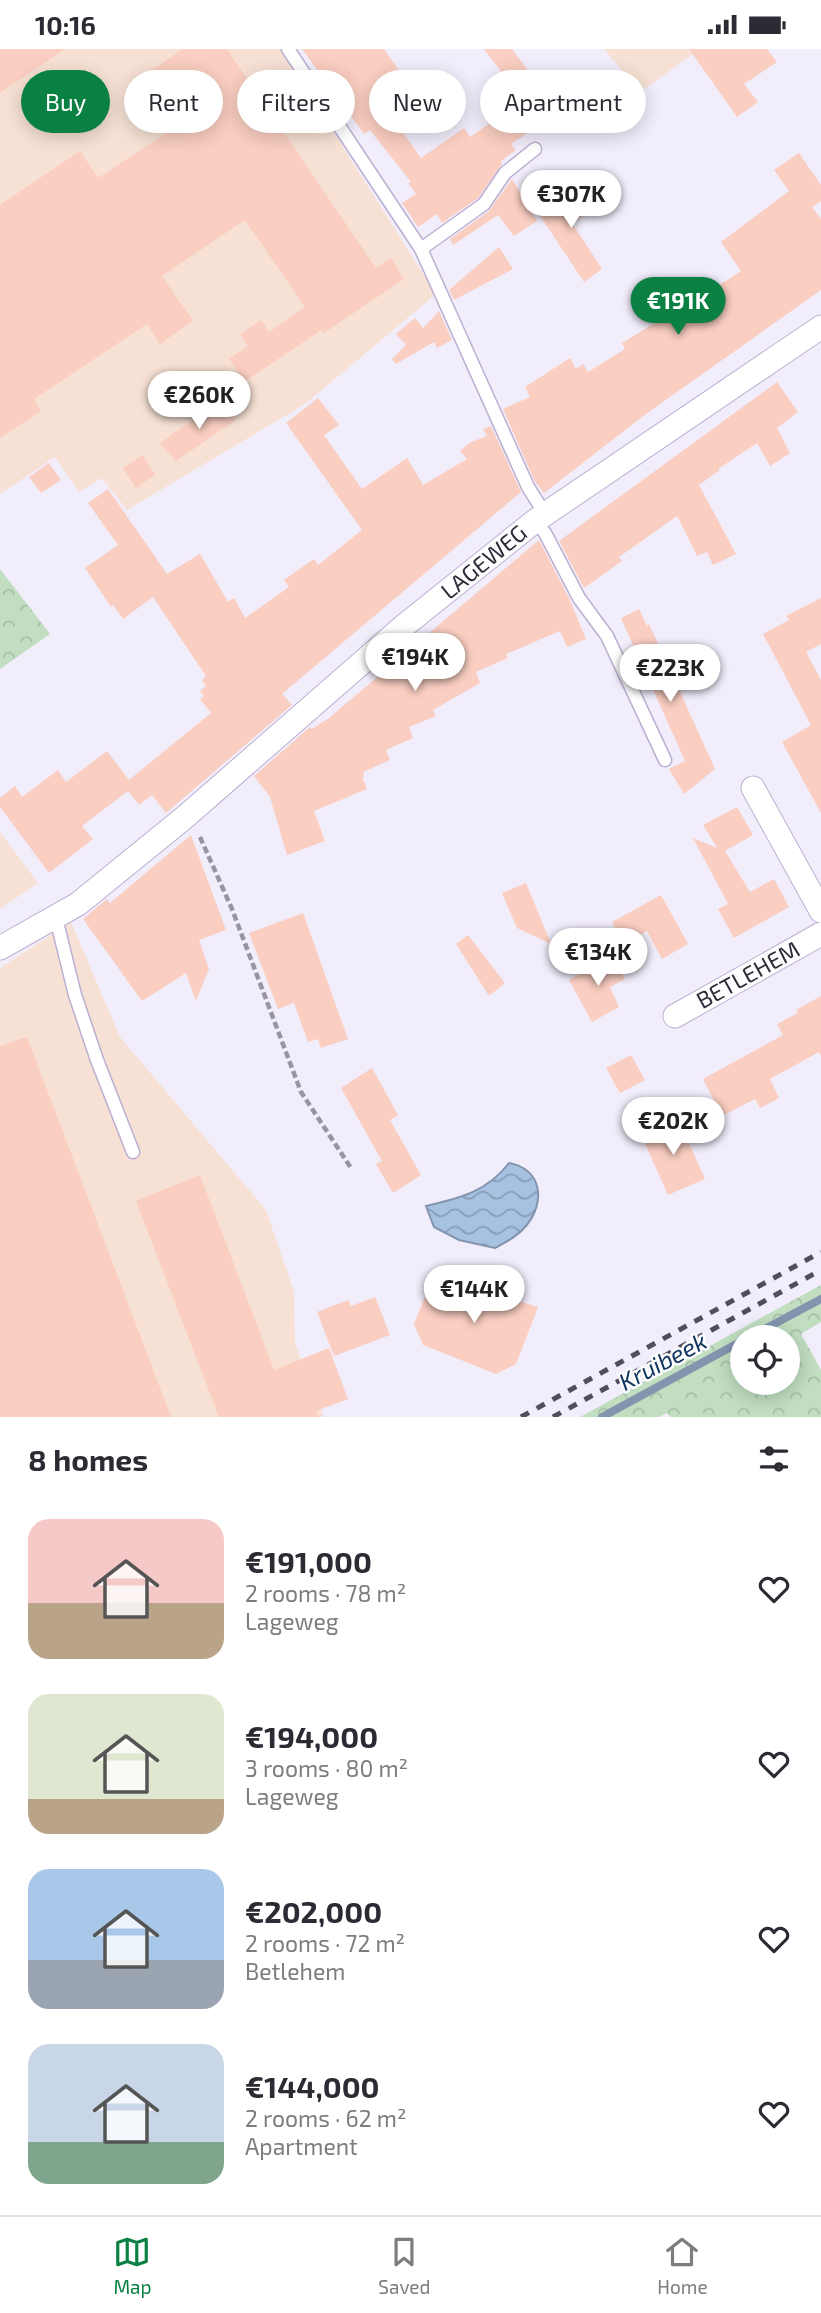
<!DOCTYPE html>
<html lang="en">
<head>
<meta charset="utf-8">
<style>
  :root { --surface:#fff; --page:#f7f7f7; --text:#2b2b33; --muted:#7c7c81; --line:#e1e1e2; --accent:#0b8043 }
  body { margin:0; font-family:"Exo 2",sans-serif; background:var(--page); color:var(--text); height:100vh; display:flex; flex-direction:column; font-size:26px; white-space:nowrap }
  * { box-sizing:border-box; margin:0 }
  p { font-size:23px; color:var(--muted) }
  .icon { flex:none; width:38px; height:38px; fill:none; stroke:currentColor; stroke-width:2; stroke-linecap:round; stroke-linejoin:round }
  .map { position:relative; height:1368px; overflow:hidden }
  .drawer { display:flex; flex-direction:column; background:var(--surface); flex:1 }
  .drawer>* { flex:none }
  .banner { position:absolute; left:21px; top:21px; width:780px; height:63px; display:flex; gap:14px }
  .fabs { position:absolute; left:730px; top:1276px; display:grid; gap:14px }
  .fabs a { display:grid; place-items:center; width:70px; height:70px; border-radius:50%; background:var(--surface); box-shadow:0 4px 18px #0003; font-size:35px }
  .price { position:absolute; translate:-50% -60px; padding:0 16px; border-radius:24px; background:#fff; color:#222; font-size:23px; line-height:46px; filter:drop-shadow(0 2px 4px #0008) }
  .price::after { content:''; position:absolute; left:50%; top:42px; width:21px; height:16px; margin-left:-10px; background:inherit; clip-path:polygon(0 0,100% 0,50% 100%) }
  .price.selected { background:var(--accent); color:#fff }
  ul { padding:0; list-style:none }
  li { display:flex; align-items:center; gap:21px; height:175px; padding:0 28px }
  li span { display:grid; place-items:center; flex:none; width:196px; height:140px; border-radius:21px; color:#555 }
  li>.icon { margin-inline-start:auto }
  span .icon { width:84px; height:84px; fill:#fffc; stroke-width:1 }
  li b { font-size:30px }
  h2 { display:flex; justify-content:space-between; align-items:center; height:84px; padding:0 28px; font-size:30px }
  .chip { padding:0 24px; border-radius:32px; background:var(--surface); box-shadow:0 4px 18px #0003; font-size:24px; line-height:63px }
  .chip.selected { background:var(--accent); color:#fff }
  .status { display:flex; justify-content:space-between; align-items:center; height:49px; padding:0 35px; background:var(--surface); direction:ltr }
  .status svg { height:19px; fill:currentColor }
  .menu { display:flex; justify-content:space-around; align-items:center; height:98px; border-top:2px solid var(--line); background:var(--surface); font-size:19px; color:var(--muted) }
  .menu a { display:grid; justify-items:center; gap:4px }
  .menu .selected { color:var(--accent) }
  .map>svg:first-child { display:block }
  .industrial { fill:#f7e1d4 }
  .forest { fill:url(#forest-crowns); fill-rule:evenodd }
  .water { fill:url(#water-waves); stroke:#8394ae; stroke-width:2 }
  .lines { fill:none; stroke-linecap:round; stroke-linejoin:round }
  .stream { stroke:#8394ae; stroke-width:8 }
  .building { fill:#facec1 }
  .service-casing { stroke:#bbafd1; stroke-width:15 }
  .minor-casing { stroke:#bbafd1; stroke-width:25 }
  .path { stroke:#9994a2; stroke-width:4.5; stroke-dasharray:7 3.5; stroke-linecap:butt }
  .service { stroke:#fff; stroke-width:12 }
  .minor { stroke:#fff; stroke-width:23 }
  .rail { stroke:#524d5b; stroke-width:5; stroke-dasharray:9 9; stroke-linecap:butt }
  .labels { text-anchor:middle; stroke-width:5; stroke-linejoin:round; paint-order:stroke }
  .street-label { font-size:23px; fill:#302b38; stroke:#fdfdfd }
  .water-label { font-size:24px; font-style:italic; fill:#123760; stroke:#fdfdfd }
</style>
</head>
<body>
<div class="status"><b>10:16</b><svg viewBox="0 0 49 12"><path d="M0 12V9h3v3zM5 12V6h3v6zM10 12V3h3v9zM15 12V0h3v12zM26 1h20v11H26zM47 4h2v5h-2z"/></svg></div>
<div class="map">
<svg width="821" height="1368" viewBox="0 0 821 1368">
  <defs>
    <pattern id="forest-crowns" width="20" height="18" patternUnits="userSpaceOnUse" patternTransform="scale(1.75)"><rect width="20" height="18" fill="#c1dec1"/><path d="M2 6a3 3 0 1 1 6 0M12 15a3 3 0 1 1 6 0" fill="none" stroke="#a6bfa7"/></pattern>
    <pattern id="water-waves" width="16" height="10" patternUnits="userSpaceOnUse" patternTransform="scale(1.75)"><rect width="16" height="10" fill="#a7c1e1"/><path d="M0 5q4-4 8 0t8 0" fill="none" stroke="#889db7"/></pattern>
  </defs>
  <rect width="100%" height="100%" fill="#f2edfb"/>
  <g class="industrial">
    <polygon points="0,0 281,0 436,245 305,355 127,461 102,429 79,443 55,408 0,445"/>
    <polygon points="604,0 700,0 640,43"/>
    <polygon points="0,783 38,834 0,860"/>
    <polygon points="71,873 120,988 266,1161 294,1243 295,1295 324,1368 0,1368 0,919"/>
  </g>
  <g class="forest">
    <polygon points="0,520 50,585 0,620"/>
    <path d="M821 1236V1273L801 1285 821 1321V1368H671L667 1364 659 1368H580ZM788 1288V1334H742V1288Z"/>
  </g>
  <path class="water" d="M509 1114C542 1120 546 1153 526 1177 518 1187 506 1193 495 1199L459 1191 434 1178 426 1157C459 1149 487 1143 509 1114Z"/>
  <g class="lines">
    <g class="stream">
      <polyline points="750,1288 821,1250"/>
      <polyline points="602,1368 742,1292"/>
    </g>
  </g>
  <g class="building">
    <polygon points="0,0 65,0 0,44"/>
    <polygon points="183,0 227,0 376,219 391,209 404,230 324,284 321,281 245,332 229,310 248,297 240,285 261,271 269,283 305,258 245,171 162,227 193,272 160,295 147,275 34,350 41,362 0,389 0,156 80,102 98,129 180,75 146,25"/>
    <polygon points="302,0 384,0 411,39 385,58 421,109 464,79 470,88 523,51 484,0 512,0 559,63 511,95 516,101 501,112 502,115 478,149 442,174 437,165 418,178 402,154 416,145 408,134 411,133 370,81 364,85"/>
    <polygon points="689,0 767,0 777,13 744,35 758,53 737,68"/>
    <polygon points="620,21 633,41 587,71 573,52"/>
    <polygon points="799,104 821,136 821,152 812,158 821,170 821,241 646,365 544,444 534,431 503,360 530,348 525,338 570,309 576,320 583,315 588,323 625,300 622,294 668,266 657,251 683,233 686,237 691,234 701,248 741,222 721,193 789,142 774,121"/>
    <polygon points="512,130 537,172 514,187 498,166 453,196 450,190 489,162"/>
    <polygon points="577,136 593,161 572,174 602,220 584,233 537,162"/>
    <polygon points="499,198 513,220 454,251 449,241"/>
    <polygon points="439,262 452,291 437,299 434,293 396,315 392,310 406,296 396,285 415,269 423,279"/>
    <polygon points="777,333 798,363 777,379 790,404 770,417 757,394 718,420 720,421 699,436 736,505 713,516 707,503 697,507 677,467 619,508 622,512 584,539 559,492"/>
    <polygon points="318,349 339,376 324,386 362,440 407,409 423,436 467,410 460,402 471,393 487,387 483,380 491,377 521,443 282,645 292,656 166,764 152,746 139,756 128,742 82,777 93,790 49,824 0,758 0,749 15,737 22,748 58,721 66,733 107,702 129,731 211,664 200,650 204,647 200,642 206,637 202,631 206,627 153,548 123,570 113,556 111,558 85,519 118,496 88,454 108,440 167,525 200,505 228,553 234,549 245,569 289,538 284,531 314,510 318,516 362,481 286,374"/>
    <polygon points="223,350 236,371 176,412 160,394"/>
    <polygon points="143,406 155,426 136,439 123,419"/>
    <polygon points="49,414 61,431 41,444 29,428"/>
    <polygon points="539,491 569,549 586,590 567,598 560,582 506,605 508,609 476,623 480,634 433,661 436,667 409,678 413,689 386,701 390,711 363,723 364,728 362,728 367,740 314,762 325,792 287,806 270,748 254,727 310,678 312,680 329,669"/>
    <polygon points="821,549 821,595 806,603 821,631 821,764 782,693 811,676 763,585 789,571 786,567"/>
    <polygon points="639,560 647,577 649,575 715,720 684,745 669,720 685,712 621,569"/>
    <polygon points="737,758 753,786 725,802 750,843 774,830 789,858 734,889 718,860 728,855 693,789 717,799 703,776"/>
    <polygon points="191,786 226,881 199,891 209,920 196,952 186,924 142,952 83,870 107,850 110,854"/>
    <polygon points="526,834 551,895 517,879 502,844"/>
    <polygon points="661,846 688,895 662,910 647,882 624,896 612,873"/>
    <polygon points="303,864 348,990 321,999 318,990 308,993 294,954 278,960 249,884"/>
    <polygon points="468,886 505,934 489,947 456,895"/>
    <polygon points="612,907 625,930 610,938 619,958 592,973 569,931"/>
    <polygon points="821,947 821,1007 819,1003 770,1030 779,1049 760,1059 755,1050 722,1067 703,1030 783,986 777,975 798,964 796,961"/>
    <polygon points="27,988 171,1368 0,1368 0,997"/>
    <polygon points="631,1006 645,1031 620,1044 606,1019"/>
    <polygon points="372,1019 398,1066 390,1071 421,1126 393,1144 376,1115 382,1112 341,1039"/>
    <polygon points="677,1067 705,1130 668,1146 642,1088 661,1080 659,1075"/>
    <polygon points="200,1126 274,1321 329,1299 348,1350 316,1362 319,1368 219,1368 136,1152"/>
    <polygon points="440,1221 452,1232 538,1258 516,1315 496,1325 423,1296 414,1275 427,1243 431,1245"/>
    <polygon points="375,1248 390,1286 334,1307 317,1263 348,1251 351,1257"/>
  </g>
  <g class="lines">
    <defs>
      <g id="service">
        <polyline points="288,0 421,200 528,438 545,465"/>
        <polyline points="421,200 484,155 505,124 535,100"/>
        <polyline points="535,472 545,484 579,549 607,587 665,711"/>
        <polyline points="56,869 75,946 97,1011 133,1103"/>
      </g>
      <g id="minor">
        <polyline points="753,739 821,862"/>
        <polyline points="0,899 78,855 185,768 405,576 535,472 821,278"/>
        <polyline points="675,967 821,885"/>
      </g>
    </defs>
    <use href="#service" class="service-casing"/>
    <use href="#minor" class="minor-casing"/>
    <polyline class="path" points="200,788 232,860 301,1043 351,1119"/>
    <use href="#service" class="service"/>
    <use href="#minor" class="minor"/>
    <g class="rail">
      <polyline points="521,1368 821,1203"/>
      <polyline points="553,1368 821,1221"/>
    </g>
  </g>
  <g class="labels">
    <g class="street-label">
      <text transform="translate(484 513) rotate(-39)" y="8">LAGEWEG</text>
      <text transform="translate(748 926) rotate(-29)" y="8">BETLEHEM</text>
    </g>
    <g class="water-label">
      <text transform="translate(663 1313) rotate(-28)" y="8">Kruibeek</text>
    </g>
  </g>
</svg>
<div class="fabs">
<a><svg class="icon" aria-label="locate" viewBox="0 0 24 24"><circle cx="12" cy="12" r="6"/><path d="M12 2v4M12 18v4M2 12h4M18 12h4"/></svg></a>
</div>
<b class="price" style="left:571px;top:181px">€307K</b>
<b class="price selected" style="left:678px;top:288px">€191K</b>
<b class="price" style="left:199px;top:382px">€260K</b>
<b class="price" style="left:415px;top:644px">€194K</b>
<b class="price" style="left:670px;top:655px">€223K</b>
<b class="price" style="left:598px;top:939px">€134K</b>
<b class="price" style="left:673px;top:1108px">€202K</b>
<b class="price" style="left:474px;top:1276px">€144K</b>
<div class="banner">
<a class="chip selected">Buy</a>
<a class="chip">Rent</a>
<a class="chip">Filters</a>
<a class="chip">New</a>
<a class="chip">Apartment</a>
</div>
</div>
<section class="drawer">
<h2>8 homes<svg class="icon" aria-label="filters" viewBox="0 0 24 24"><path d="M4 7h16M4 17h16"/><circle cx="9" cy="7" r="2"/><circle cx="15" cy="17" r="2"/></svg></h2>
<ul>
<li><span style="background:linear-gradient(#f6c9c9 60%,#b9a48a 0)"><svg class="icon" aria-label="home" viewBox="0 0 24 24"><path d="M3 11l9-7 9 7M6 9v11h12V9"/></svg></span><div><b>€191,000</b><p>2 rooms · 78 m²</p><p>Lageweg</p></div><svg class="icon" aria-label="heart" viewBox="0 0 24 24"><path d="M12 20l-8-8c-3-5 5-10 8-4 3-6 11-1 8 4z"/></svg></li>
<li><span style="background:linear-gradient(#dfe7d0 75%,#b9a48a 0)"><svg class="icon" aria-label="home" viewBox="0 0 24 24"><path d="M3 11l9-7 9 7M6 9v11h12V9"/></svg></span><div><b>€194,000</b><p>3 rooms · 80 m²</p><p>Lageweg</p></div><svg class="icon" aria-label="heart" viewBox="0 0 24 24"><path d="M12 20l-8-8c-3-5 5-10 8-4 3-6 11-1 8 4z"/></svg></li>
<li><span style="background:linear-gradient(#a9c7e8 65%,#9aa5b1 0)"><svg class="icon" aria-label="home" viewBox="0 0 24 24"><path d="M3 11l9-7 9 7M6 9v11h12V9"/></svg></span><div><b>€202,000</b><p>2 rooms · 72 m²</p><p>Betlehem</p></div><svg class="icon" aria-label="heart" viewBox="0 0 24 24"><path d="M12 20l-8-8c-3-5 5-10 8-4 3-6 11-1 8 4z"/></svg></li>
<li><span style="background:linear-gradient(#c9d6e8 70%,#7fa58c 0)"><svg class="icon" aria-label="home" viewBox="0 0 24 24"><path d="M3 11l9-7 9 7M6 9v11h12V9"/></svg></span><div><b>€144,000</b><p>2 rooms · 62 m²</p><p>Apartment</p></div><svg class="icon" aria-label="heart" viewBox="0 0 24 24"><path d="M12 20l-8-8c-3-5 5-10 8-4 3-6 11-1 8 4z"/></svg></li>
</ul>
</section>
<nav class="menu">
<a class="selected"><svg class="icon" aria-label="map" viewBox="0 0 24 24"><path d="M3 6l6-2 6 2 6-2v14l-6 2-6-2-6 2zM9 4v14M15 6v14"/></svg>Map</a>
<a><svg class="icon" aria-label="saved" viewBox="0 0 24 24"><path d="M7 4h10v16l-5-4-5 4z"/></svg>Saved</a>
<a><svg class="icon" aria-label="home" viewBox="0 0 24 24"><path d="M3 11l9-7 9 7M6 9v11h12V9"/></svg>Home</a>
</nav>
</body>
</html>
